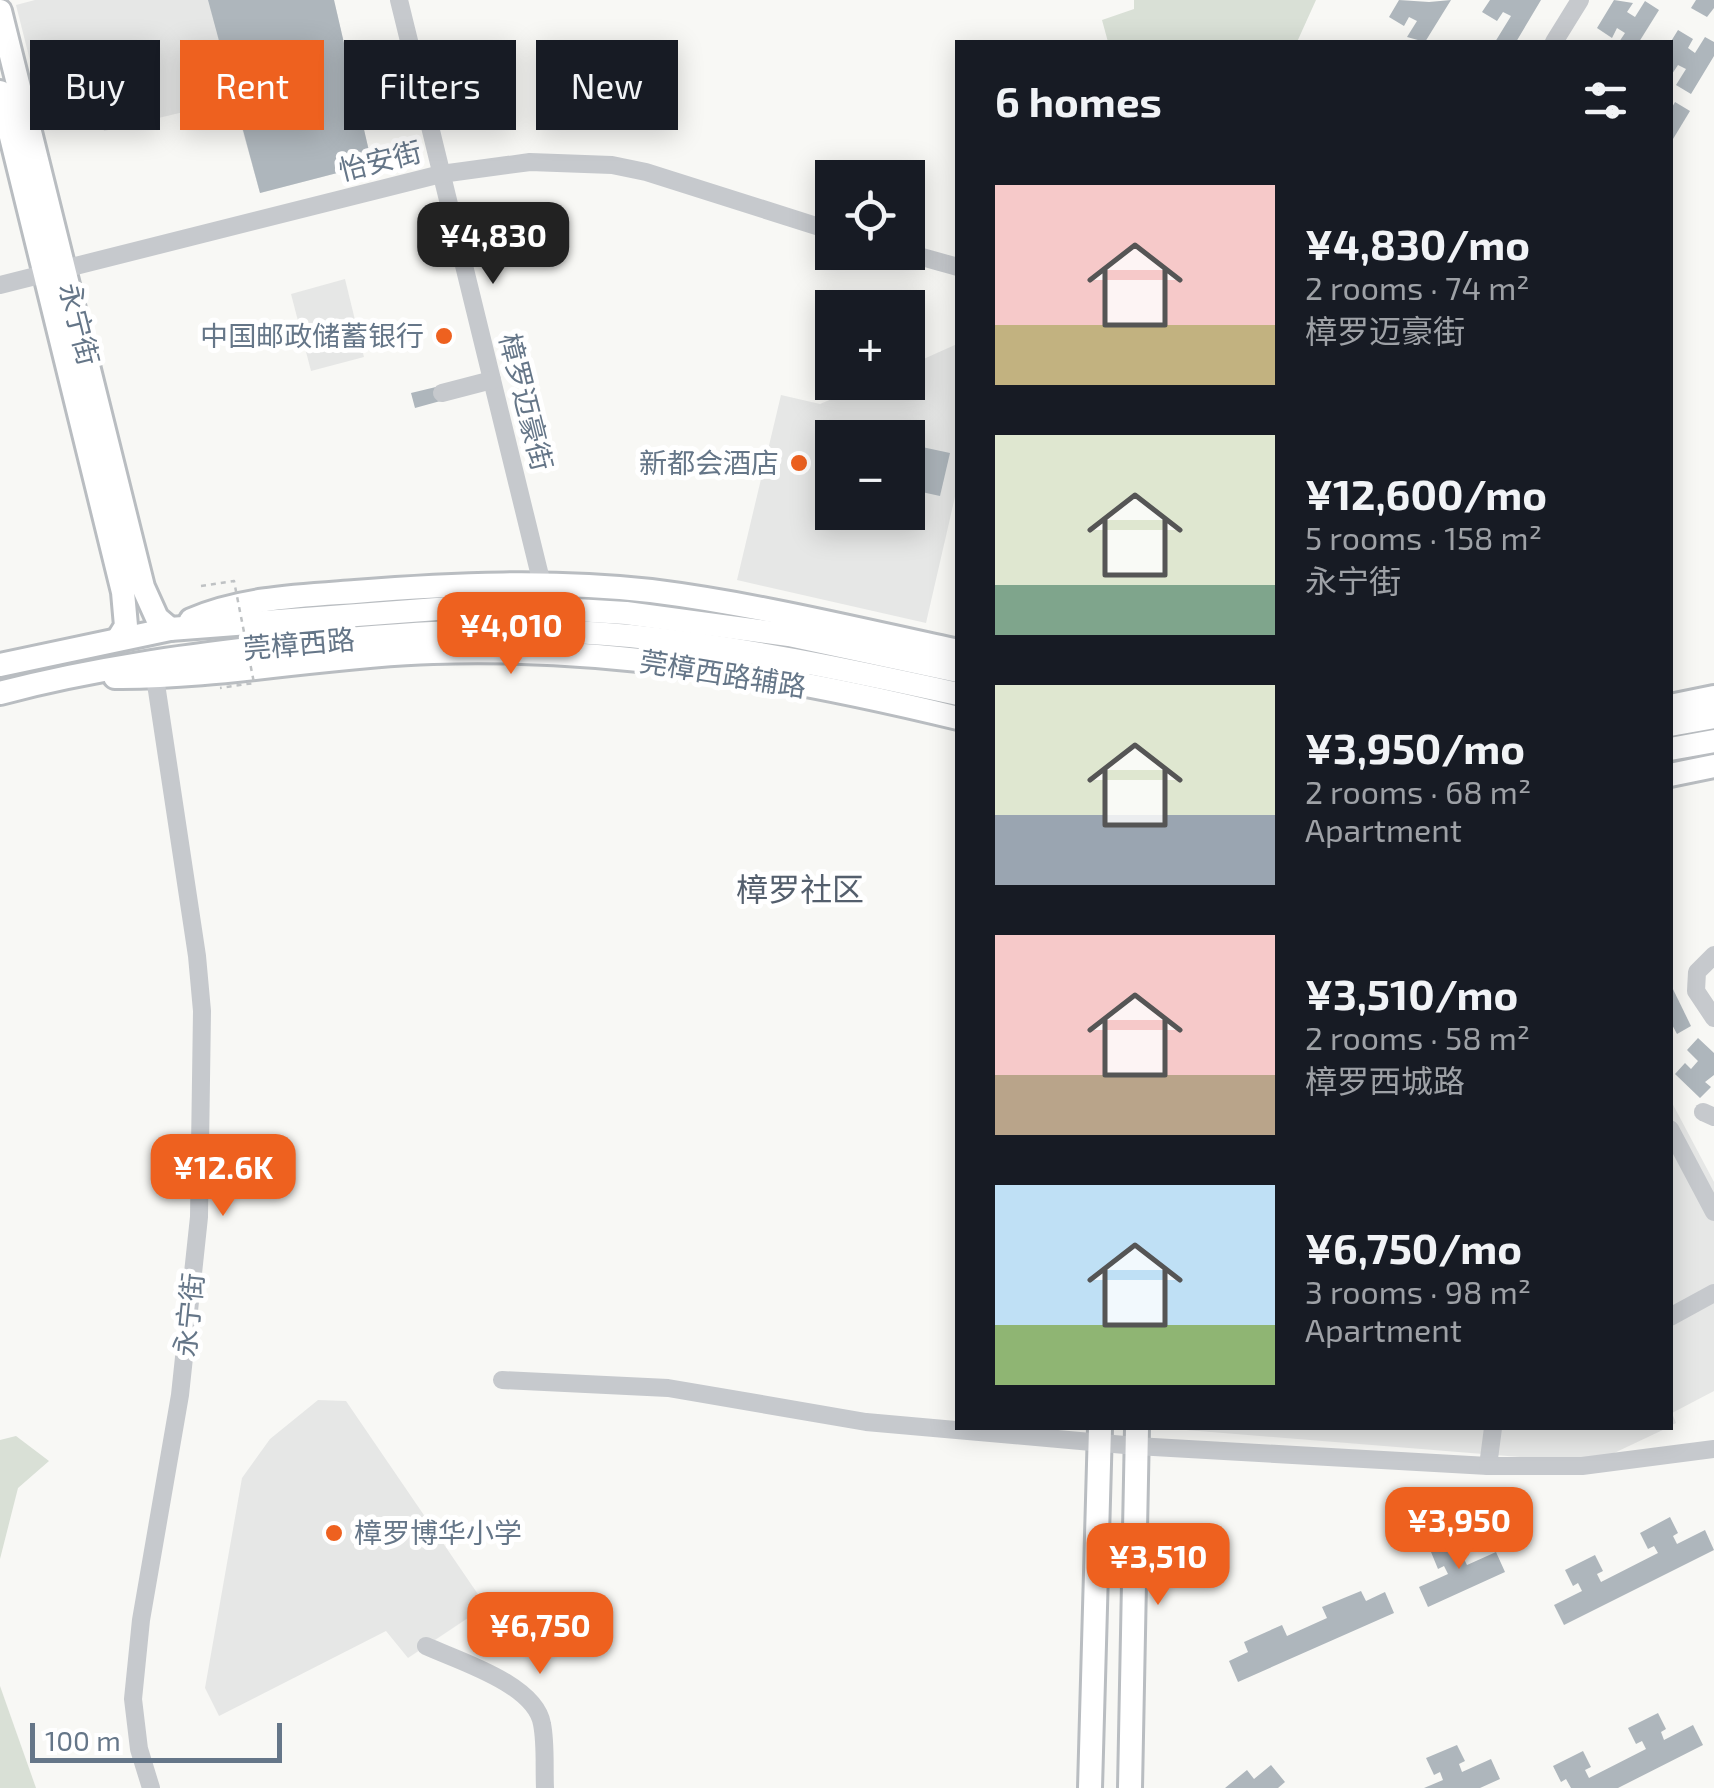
<!DOCTYPE html>
<html lang="en">
<head>
<meta charset="utf-8">
<style>
  :root { --surface:#171b24; --page:#20242c; --text:#f1f3f6; --muted:#9ea1a6; --accent:#ee611f }
  body { margin:0; font-family:"Exo 2","Noto Sans SC",sans-serif; background:var(--page); color:var(--text); height:100vh; display:flex; flex-direction:column; font-size:38px; white-space:nowrap }
  * { box-sizing:border-box; margin:0 }
  p { font-size:32px; color:var(--muted) }
  .icon { flex:none; width:55px; height:55px; fill:none; stroke:currentColor; stroke-width:2; stroke-linecap:round; stroke-linejoin:round }
  .map { position:relative; flex:1; overflow:hidden }
  .panel { position:absolute; left:955px; top:40px; width:718px; height:1390px; display:flex; flex-direction:column; background:var(--surface); border-radius:0px; box-shadow:0 5px 25px #0003 }
  .panel>* { flex:none }
  .top-card { position:absolute; left:30px; top:40px; width:775px; height:90px; display:flex; gap:20px }
  .controls { position:absolute; left:815px; top:160px; display:grid; gap:20px }
  .controls a { display:grid; place-items:center; width:110px; height:110px; border-radius:0px; background:var(--surface); box-shadow:0 5px 25px #0003; font-size:50px }
  .scale { position:absolute; left:30px; bottom:25px; width:252px; box-sizing:border-box; padding-left:10px; border:5px solid #657688; border-top:0; font-size:28px; line-height:35px; white-space:nowrap; color:#657688; -webkit-text-stroke:8px #fff; paint-order:stroke }
  .price { position:absolute; translate:-50% -85px; padding:0 22px; border-radius:20px; background:var(--accent); color:#fff; font-size:32px; line-height:65px; filter:drop-shadow(0 2px 5px #0008) }
  .price::after { content:''; position:absolute; left:50%; top:60px; width:30px; height:22px; margin-left:-15px; background:inherit; clip-path:polygon(0 0,100% 0,50% 100%) }
  .price.on { background:#222; color:#fff }
  ul { padding:0; list-style:none }
  li { display:flex; align-items:center; gap:30px; height:250px; padding:0 40px }
  li span { display:grid; place-items:center; flex:none; width:280px; height:200px; border-radius:0px; color:#555 }
  li>.icon { margin-inline-start:auto }
  span .icon { width:120px; height:120px; fill:#fffc; stroke-width:1 }
  li b { font-size:42px }
  h2 { display:flex; justify-content:space-between; align-items:center; height:120px; padding:0 40px; font-size:42px }
  .chip { padding:0 35px; border-radius:0px; background:var(--surface); box-shadow:0 5px 25px #0003; font-size:35px; line-height:90px }
  .chip.on { background:var(--accent); color:#fff }
  .map>svg:first-child { display:block }
  .built { fill:#e6e7e6; fill-rule:evenodd }
  .green { fill:#d9e0d6 }
  .building { fill:#aeb6bc }
  .lines { fill:none; stroke-linecap:round; stroke-linejoin:round }
  .major-casing { stroke:#b9bdc1; stroke-width:28 }
  .minor { stroke:#c6c9cd; stroke-width:18 }
  .major { stroke:#fff; stroke-width:22 }
  .path-bridge { stroke:#bfc2c4; stroke-width:2.5; stroke-dasharray:5 5; stroke-linecap:butt }
  .poi-dot { fill:#ee611f; stroke:#fff; stroke-width:4 }
  .labels { text-anchor:middle; stroke-width:10; stroke-linejoin:round; paint-order:stroke }
  .street-label { font-size:28px; fill:#657688; stroke:#fff }
  .poi-label { font-size:28px; fill:#657688; stroke:#fff; text-anchor:end }
  .quarter-label { font-size:32px; fill:#545f6d; stroke:#fff }
</style>
</head>
<body>
<div class="map">
<svg width="1714" height="1788" viewBox="0 0 1714 1788">
  <rect width="100%" height="100%" fill="#f8f8f5"/>
  <g class="built">
    <polygon points="35,0 334,0 372,164 260,193 234,100 104,131 99,111 46,124 16,5"/>
    <polygon points="345,279 364,357 311,371 291,294"/>
    <path d="M957 344V488L926 623 737 580 781 395 820 404 869 383 908 382V366ZM832 438H908V512H832Z"/>
    <polygon points="1670,1099 1714,1182 1714,1391 1672,1413 1676,1423 1670,1426"/>
    <polygon points="318,1400 346,1401 486,1606 408,1658 386,1631 219,1716 205,1688 242,1478 270,1439"/>
    <polygon points="1162,1428 1667,1428 1593,1463"/>
  </g>
  <g class="green">
    <polygon points="1134,0 1316,0 1297,42 1108,42 1102,20 1134,9"/>
    <polygon points="16,1436 49,1461 18,1488 0,1559 0,1440"/>
    <polygon points="0,1686 36,1788 0,1788"/>
  </g>
  <g class="building">
    <polygon points="208,0 334,0 372,164 260,193"/>
    <polygon points="1399,0 1429,2 1451,0 1425,42 1407,37 1417,21 1409,17 1404,26 1389,17"/>
    <polygon points="1490,0 1541,0 1516,42 1495,42 1511,16 1503,12 1497,21 1482,12"/>
    <polygon points="1614,0 1633,3 1627,12 1635,17 1645,1 1659,10 1639,42 1619,42 1625,33 1617,28 1612,38 1597,28"/>
    <polygon points="1696,0 1714,0 1714,8 1707,17 1691,8"/>
    <polygon points="1678,30 1693,39 1688,48 1695,53 1705,37 1714,42 1714,56 1691,94 1676,85 1686,69 1678,65 1670,77 1670,43"/>
    <polygon points="1675,102 1690,111 1670,144 1670,111"/>
    <polygon points="440,386 444,400 415,408 411,393"/>
    <polygon points="832,438 832,484 821,481"/>
    <polygon points="908,444 950,453 940,496 908,489"/>
    <polygon points="1670,983 1691,1026 1677,1034 1670,1021"/>
    <polygon points="1698,1038 1714,1053 1714,1075 1705,1082 1711,1087 1700,1098 1675,1074 1685,1063 1691,1069 1698,1061 1687,1050"/>
    <polygon points="1670,1517 1678,1533 1673,1536 1677,1544 1705,1530 1714,1550 1564,1625 1554,1605 1582,1591 1578,1583 1573,1586 1565,1570 1595,1555 1603,1571 1597,1574 1601,1582 1658,1553 1654,1546 1648,1549 1640,1533"/>
    <polygon points="1462,1538 1469,1555 1463,1557 1467,1565 1496,1552 1505,1572 1428,1607 1419,1587 1448,1574 1444,1566 1438,1569 1431,1552"/>
    <polygon points="1361,1591 1366,1601 1385,1592 1394,1613 1238,1682 1229,1661 1248,1652 1244,1642 1282,1625 1287,1636 1327,1618 1322,1607"/>
    <polygon points="1658,1713 1666,1729 1661,1732 1664,1740 1693,1725 1703,1745 1618,1788 1571,1788 1566,1779 1561,1782 1553,1766 1583,1751 1591,1767 1585,1770 1589,1778 1646,1749 1642,1741 1636,1744 1628,1728"/>
    <polygon points="1457,1745 1465,1761 1459,1764 1462,1772 1491,1759 1500,1779 1480,1788 1424,1788 1443,1780 1440,1772 1434,1775 1426,1758"/>
    <polygon points="1271,1765 1285,1782 1278,1788 1225,1788 1247,1770 1254,1779"/>
  </g>
  <g class="lines">
    <defs>
      <g id="major">
        <polyline points="0,11 143,587 157,618 170,629"/>
        <polyline points="0,92 123,592 126,626 118,639"/>
        <path d="M191 620C242 598 300 596 355 592 453 584 553 580 651 591 754 604 856 629 958 651"/>
        <polyline points="0,665 170,629 464,607 542,608 626,613 789,635 958,671"/>
        <path d="M115 677C221 678 326 655 433 652 609 646 786 676 958 718"/>
        <path d="M0 693C94 668 187 656 283 645 397 633 515 625 630 636 740 647 849 670 958 694"/>
        <polyline points="1670,706 1714,697"/>
        <polyline points="1670,725 1714,717"/>
        <polyline points="1670,749 1714,741"/>
        <polyline points="1670,775 1714,766"/>
        <polyline points="1090,1788 1100,1428"/>
        <polyline points="1130,1788 1137,1428"/>
      </g>
    </defs>
    <use href="#major" class="major-casing"/>
    <g class="minor">
      <polyline points="399,0 542,584"/>
      <polyline points="1554,42 1580,0"/>
      <polyline points="904,252 958,267"/>
      <polyline points="0,285 441,174 530,162 612,165 646,172 832,231"/>
      <polyline points="442,393 492,380"/>
      <polyline points="1714,955 1697,972 1696,991 1714,1018"/>
      <polyline points="1703,1112 1714,1117"/>
      <polyline points="1670,1129 1714,1212"/>
      <polyline points="1670,1317 1714,1293"/>
      <polyline points="502,1380 668,1388 866,1422 1136,1446 1488,1466 1582,1466 1714,1449"/>
      <polyline points="1488,1466 1493,1428"/>
      <path d="M426 1646C459 1661 535 1684 542 1724 546 1744 544 1767 545 1788"/>
      <polyline points="151,1788 139,1749 133,1699 141,1620 180,1395 199,1217 202,1011 197,956 153,664"/>
    </g>
    <use href="#major" class="major"/>
    <polyline class="path-bridge" points="201,586 234,581 254,683 220,688"/>
  </g>
  <g class="poi-dot">
    <circle cx="444" cy="336" r="10"/>
    <circle cx="799" cy="463" r="10"/>
    <circle cx="334" cy="1533" r="10"/>
  </g>
  <g class="labels">
    <g class="street-label">
      <text transform="translate(380 161) rotate(-14)" y="10">怡安街</text>
      <text transform="translate(79 324) rotate(76)" y="10">永宁街</text>
      <text transform="translate(526 402) rotate(76)" y="10">樟罗迈豪街</text>
      <text transform="translate(299 644) rotate(-5)" y="10">莞樟西路</text>
      <text transform="translate(723 674) rotate(9)" y="10">莞樟西路辅路</text>
      <text transform="translate(189 1315) rotate(-84)" y="10">永宁街</text>
    </g>
    <g class="poi-label">
      <text x="424" y="346">中国邮政储蓄银行</text>
      <text x="779" y="473">新都会酒店</text>
      <text x="354" y="1543" text-anchor="start">樟罗博华小学</text>
    </g>
    <g class="quarter-label">
      <text x="800" y="901">樟罗社区</text>
    </g>
  </g>
</svg>
<div class="controls">
<a><svg class="icon" aria-label="locate" viewBox="0 0 24 24"><circle cx="12" cy="12" r="6"/><path d="M12 2v4M12 18v4M2 12h4M18 12h4"/></svg></a>
<a>+</a>
<a>−</a>
</div>
<div class="scale">100 m</div>
<b class="price on" style="left:493px;top:287px">¥4,830</b>
<b class="price" style="left:511px;top:677px">¥4,010</b>
<b class="price" style="left:223px;top:1219px">¥12.6K</b>
<b class="price" style="left:1459px;top:1572px">¥3,950</b>
<b class="price" style="left:1158px;top:1608px">¥3,510</b>
<b class="price" style="left:540px;top:1677px">¥6,750</b>
<div class="top-card">
<a class="chip">Buy</a>
<a class="chip on">Rent</a>
<a class="chip">Filters</a>
<a class="chip">New</a>
</div>
<section class="panel">
<h2>6 homes<svg class="icon" aria-label="filters" viewBox="0 0 24 24"><path d="M4 7h16M4 17h16"/><circle cx="9" cy="7" r="2"/><circle cx="15" cy="17" r="2"/></svg></h2>
<ul>
<li><span style="background:linear-gradient(#f6c9c9 70%,#c2b280 0)"><svg class="icon" aria-label="home" viewBox="0 0 24 24"><path d="M3 11l9-7 9 7M6 9v11h12V9"/></svg></span><div><b>¥4,830/mo</b><p>2 rooms · 74 m²</p><p>樟罗迈豪街</p></div></li>
<li><span style="background:linear-gradient(#dfe7d0 75%,#7fa58c 0)"><svg class="icon" aria-label="home" viewBox="0 0 24 24"><path d="M3 11l9-7 9 7M6 9v11h12V9"/></svg></span><div><b>¥12,600/mo</b><p>5 rooms · 158 m²</p><p>永宁街</p></div></li>
<li><span style="background:linear-gradient(#dfe7d0 65%,#9aa5b1 0)"><svg class="icon" aria-label="home" viewBox="0 0 24 24"><path d="M3 11l9-7 9 7M6 9v11h12V9"/></svg></span><div><b>¥3,950/mo</b><p>2 rooms · 68 m²</p><p>Apartment</p></div></li>
<li><span style="background:linear-gradient(#f6c9c9 70%,#b9a48a 0)"><svg class="icon" aria-label="home" viewBox="0 0 24 24"><path d="M3 11l9-7 9 7M6 9v11h12V9"/></svg></span><div><b>¥3,510/mo</b><p>2 rooms · 58 m²</p><p>樟罗西城路</p></div></li>
<li><span style="background:linear-gradient(#bfe0f5 70%,#8fb573 0)"><svg class="icon" aria-label="home" viewBox="0 0 24 24"><path d="M3 11l9-7 9 7M6 9v11h12V9"/></svg></span><div><b>¥6,750/mo</b><p>3 rooms · 98 m²</p><p>Apartment</p></div></li>
</ul>
</section>
</div>
</body>
</html>
